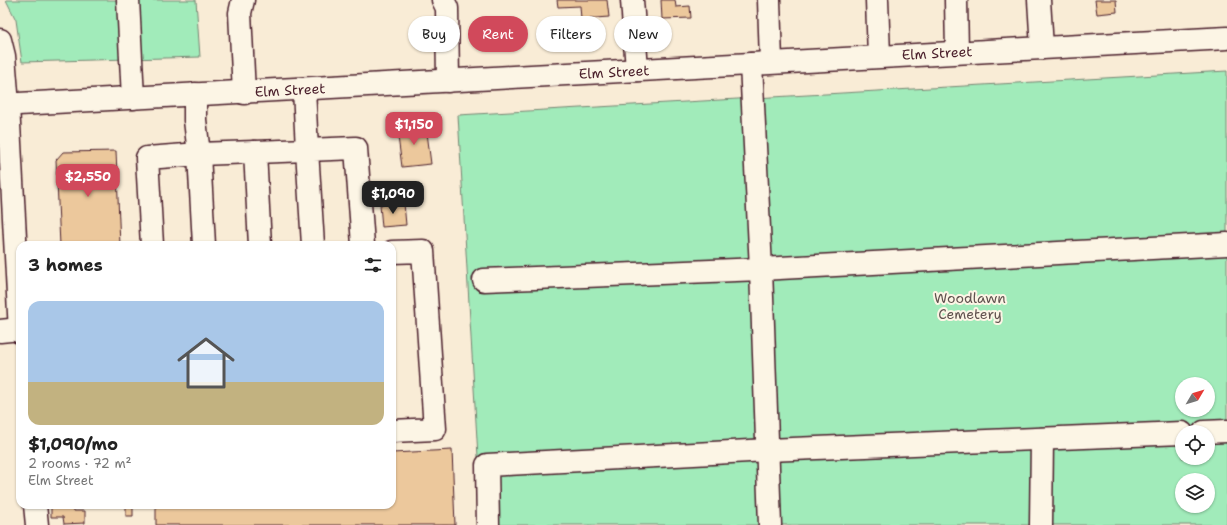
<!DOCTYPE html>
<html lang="en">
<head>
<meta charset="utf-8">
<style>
  :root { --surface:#fff; --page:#f6f6f6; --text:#222; --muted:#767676; --line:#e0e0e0; --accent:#d1495b }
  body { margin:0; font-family:"Shantell Sans",sans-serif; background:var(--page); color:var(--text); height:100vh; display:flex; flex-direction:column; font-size:15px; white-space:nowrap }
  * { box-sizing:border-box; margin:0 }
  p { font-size:13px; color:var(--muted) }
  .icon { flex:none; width:22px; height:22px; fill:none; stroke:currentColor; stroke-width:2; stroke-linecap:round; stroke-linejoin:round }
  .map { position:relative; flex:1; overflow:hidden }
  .side { position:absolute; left:16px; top:241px; width:380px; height:268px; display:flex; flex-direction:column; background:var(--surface); border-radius:12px; box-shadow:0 1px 3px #0004 }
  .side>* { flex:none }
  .hud { position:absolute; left:408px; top:16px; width:380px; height:36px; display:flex; gap:8px }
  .needle { width:26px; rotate:52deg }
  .controls { position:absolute; left:1175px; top:377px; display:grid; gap:8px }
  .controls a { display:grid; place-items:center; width:40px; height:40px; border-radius:50%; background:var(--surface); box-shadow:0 1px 3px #0004; font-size:20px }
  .price { position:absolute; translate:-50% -34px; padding:0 9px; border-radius:8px; background:var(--accent); color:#fff; font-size:13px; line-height:26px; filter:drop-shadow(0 1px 2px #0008) }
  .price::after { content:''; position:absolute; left:50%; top:24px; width:12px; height:9px; margin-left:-6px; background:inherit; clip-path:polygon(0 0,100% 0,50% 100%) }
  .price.on { background:#222; color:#fff }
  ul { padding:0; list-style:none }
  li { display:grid; align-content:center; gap:8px; height:212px; padding:0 12px }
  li+li { border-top:1px solid var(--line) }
  li span { display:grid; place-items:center; height:124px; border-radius:12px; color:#555 }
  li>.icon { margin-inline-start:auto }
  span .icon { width:72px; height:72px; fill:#fffc; stroke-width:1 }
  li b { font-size:17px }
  h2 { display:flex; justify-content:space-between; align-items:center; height:48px; padding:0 12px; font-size:17px }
  .tag { padding:0 14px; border-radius:18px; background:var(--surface); box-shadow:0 1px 3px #0004; font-size:14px; line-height:36px }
  .tag.on { background:var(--accent); color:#fff }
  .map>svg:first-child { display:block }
  .green { fill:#a1ebba; stroke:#768572; fill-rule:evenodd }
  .building { fill:#ecc89c; stroke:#4a1f2b }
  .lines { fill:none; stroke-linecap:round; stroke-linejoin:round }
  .minor-casing { stroke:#4a1f2b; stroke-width:25 }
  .major-casing { stroke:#4a1f2b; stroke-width:25 }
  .minor { stroke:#fcf5e5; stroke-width:22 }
  .major { stroke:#fcf5e5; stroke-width:22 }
  .labels { text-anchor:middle; stroke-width:4; stroke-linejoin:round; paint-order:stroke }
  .street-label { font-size:14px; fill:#4a1f2b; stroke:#fcf5e5 }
  .park-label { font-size:14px; fill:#60524f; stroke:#fcf5e5 }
</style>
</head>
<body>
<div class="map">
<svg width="1227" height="525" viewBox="0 0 1227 525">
  <rect width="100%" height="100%" fill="#f9ecd6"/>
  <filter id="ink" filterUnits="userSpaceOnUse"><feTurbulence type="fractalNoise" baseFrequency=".025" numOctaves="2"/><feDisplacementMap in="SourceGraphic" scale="8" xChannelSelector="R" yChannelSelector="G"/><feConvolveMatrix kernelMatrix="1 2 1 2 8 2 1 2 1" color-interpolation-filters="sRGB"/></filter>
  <g filter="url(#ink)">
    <g class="green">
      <polygon points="6,0 196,0 200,57 22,62 16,20"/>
      <path d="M1227 71V525H482L458 115ZM1182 384H1208V410H1182ZM1182 432H1208V458H1182ZM1182 480H1208V506H1182Z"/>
    </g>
    <g class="building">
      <polygon points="557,0 607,0 609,17 581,19 580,6 558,7"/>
      <polygon points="661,0 675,0 676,7 690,6 691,18 662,19"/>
      <polygon points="1095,0 1116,0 1117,12 1097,14"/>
      <polygon points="426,125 431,164 402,167 397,129"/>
      <polygon points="116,151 120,245 60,245 56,160 63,152"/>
      <polygon points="404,203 406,225 382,227 380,205"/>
      <polygon points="452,450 455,525 156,525 156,505 392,505 392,453"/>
      <polygon points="51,505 73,505 74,511 85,511 85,523 64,524 63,517 51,517"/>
      <rect x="126" y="505" width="7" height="11"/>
    </g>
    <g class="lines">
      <defs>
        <g id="minor">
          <polyline points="128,0 133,98"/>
          <polyline points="243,0 240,13 244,93"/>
          <polyline points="443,0 447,8 448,81"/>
          <polyline points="632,0 637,70"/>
          <polyline points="769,0 771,62"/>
          <polyline points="877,0 879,56"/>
          <polyline points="956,0 957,52"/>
          <polyline points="1039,0 1042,48"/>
          <polyline points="0,40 4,56 8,105 20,332"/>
          <polyline points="751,64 761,269 770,525"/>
          <polyline points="195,94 195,120 199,154 307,150 304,89"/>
          <polyline points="255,152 260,245"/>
          <polyline points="152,245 147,158 199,154 204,245"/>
          <polyline points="313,245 307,150 356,148 363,245"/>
          <polyline points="392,252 423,251 435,429 392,431"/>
          <polyline points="484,280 761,269 1227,244"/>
          <polyline points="0,331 20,329"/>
          <polyline points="1204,432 1227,431"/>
          <polyline points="35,505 37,525"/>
          <polyline points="488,525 487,465 768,450 1182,433"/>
          <polyline points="1041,525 1042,439"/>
        </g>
        <polyline id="major" points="0,105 1227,38"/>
      </defs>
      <use href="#minor" class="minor-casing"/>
      <use href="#major" class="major-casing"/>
      <use href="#minor" class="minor"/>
      <use href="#major" class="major"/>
    </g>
  </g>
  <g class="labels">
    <g class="street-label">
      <text transform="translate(937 53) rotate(-3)" y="5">Elm Street</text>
      <text transform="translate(614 72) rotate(-3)" y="5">Elm Street</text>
      <text transform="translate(290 90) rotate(-3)" y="5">Elm Street</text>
    </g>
    <g class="park-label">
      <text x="970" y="303">Woodlawn<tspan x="970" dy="16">Cemetery</tspan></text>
    </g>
  </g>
</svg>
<div class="controls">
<a><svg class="needle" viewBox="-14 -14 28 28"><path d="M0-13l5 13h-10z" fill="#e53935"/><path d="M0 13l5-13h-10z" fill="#767676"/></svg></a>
<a><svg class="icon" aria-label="locate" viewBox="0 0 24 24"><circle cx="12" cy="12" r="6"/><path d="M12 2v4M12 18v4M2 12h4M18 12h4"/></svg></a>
<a><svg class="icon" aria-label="layers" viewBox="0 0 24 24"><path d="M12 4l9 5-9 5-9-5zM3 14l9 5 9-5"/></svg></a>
</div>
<b class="price" style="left:414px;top:146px">$1,150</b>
<b class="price" style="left:88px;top:198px">$2,550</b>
<b class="price on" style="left:393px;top:215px">$1,090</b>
<div class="hud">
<a class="tag">Buy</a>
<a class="tag on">Rent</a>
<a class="tag">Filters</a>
<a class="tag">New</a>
</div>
<section class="side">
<h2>3 homes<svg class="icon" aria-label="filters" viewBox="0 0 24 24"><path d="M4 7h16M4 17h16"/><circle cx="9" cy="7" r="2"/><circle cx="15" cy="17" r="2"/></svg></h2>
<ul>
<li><span style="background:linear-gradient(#a9c7e8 65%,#c2b280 0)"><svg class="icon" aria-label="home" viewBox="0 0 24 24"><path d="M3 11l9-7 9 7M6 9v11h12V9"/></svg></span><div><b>$1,090/mo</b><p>2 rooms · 72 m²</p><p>Elm Street</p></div></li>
</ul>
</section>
</div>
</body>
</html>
